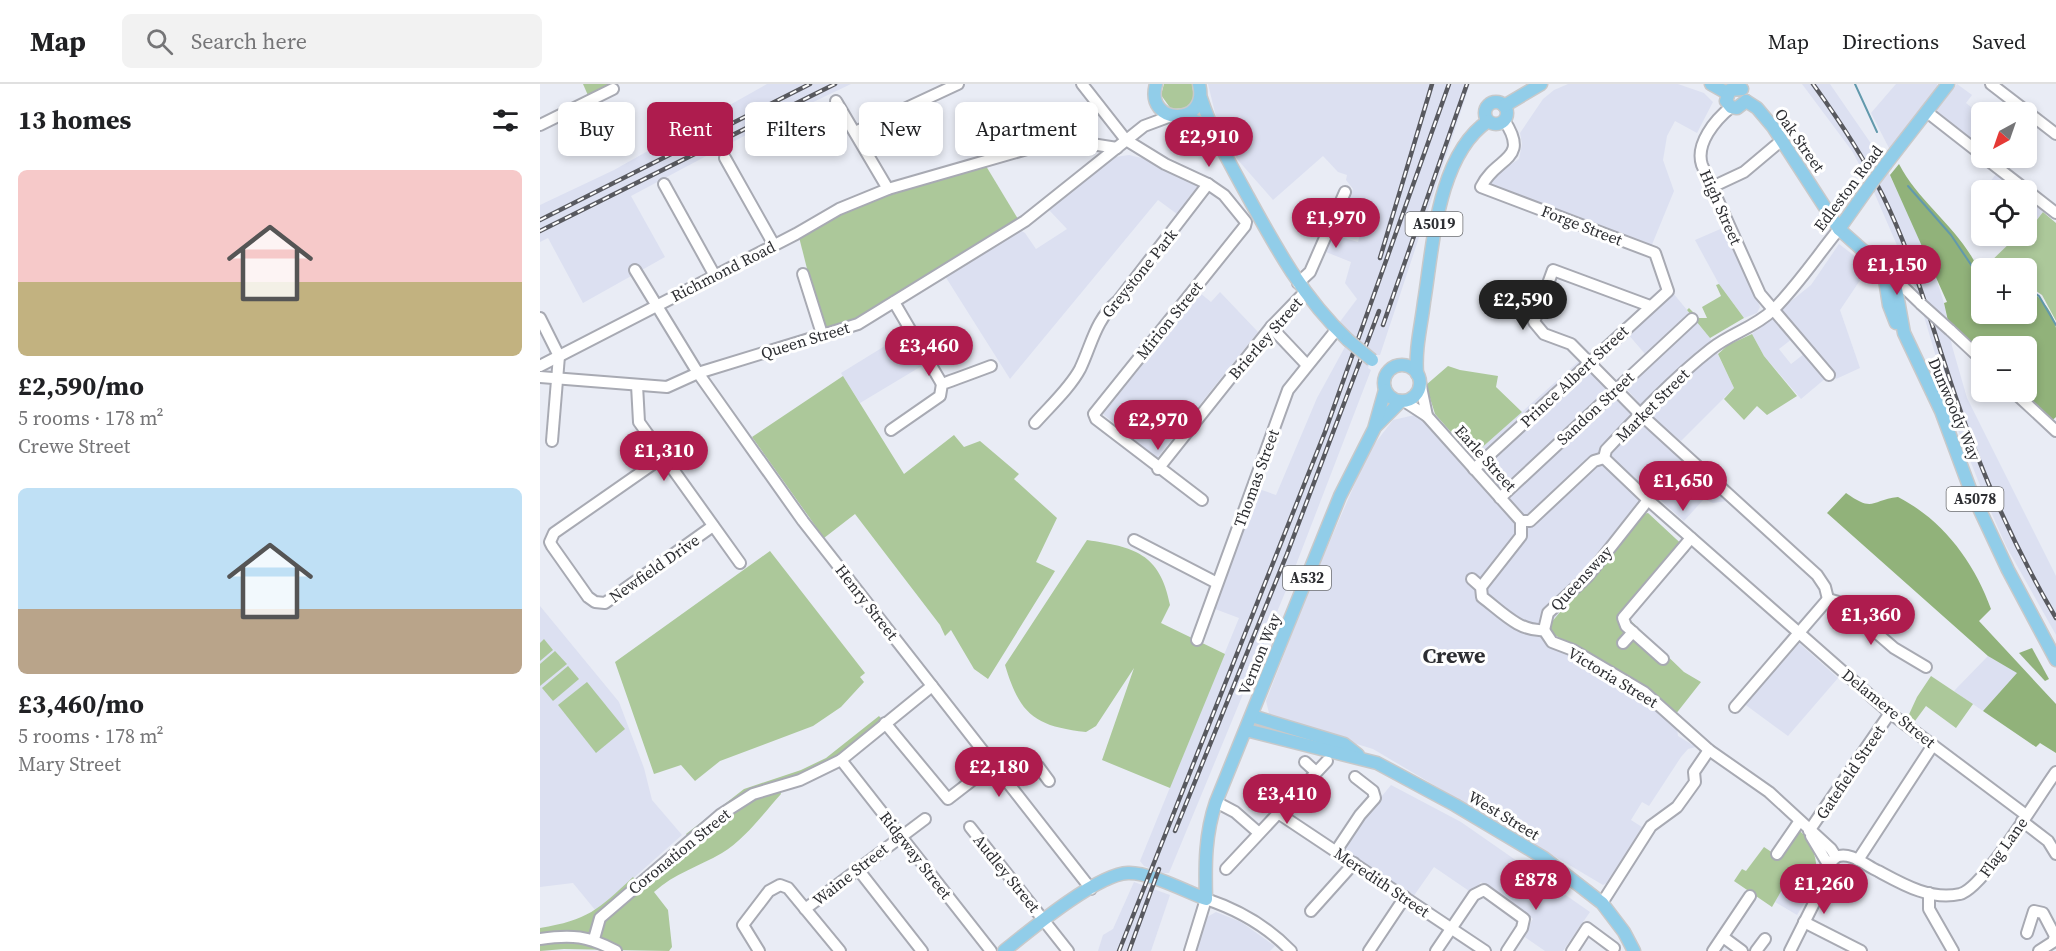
<!DOCTYPE html>
<html lang="en">
<head>
<meta charset="utf-8">
<style>
  :root { --surface:#fff; --page:#f2f2f2; --text:#202124; --muted:#757577; --line:#e0e0e0; --accent:#ae1c4e }
  body { margin:0; font-family:"Source Serif 4",serif; background:var(--page); color:var(--text); height:100vh; display:flex; flex-direction:column; font-size:22px; white-space:nowrap }
  * { box-sizing:border-box; margin:0 }
  p { font-size:20px; color:var(--muted) }
  .icon { flex:none; width:33px; height:33px; fill:none; stroke:currentColor; stroke-width:2; stroke-linecap:round; stroke-linejoin:round }
  .map { position:relative; flex:1; overflow:hidden }
  .panel { display:flex; flex-direction:column; background:var(--surface); width:540px }
  .panel>* { flex:none }
  .top-card { position:absolute; left:18px; top:18px; width:570px; height:54px; display:flex; gap:12px }
  .needle { width:39px; rotate:220deg }
  .fabs { position:absolute; left:1431px; top:18px; display:grid; gap:12px }
  .fabs a { display:grid; place-items:center; width:66px; height:66px; border-radius:9px; background:var(--surface); box-shadow:0 3px 9px #0003; font-size:30px }
  .price { position:absolute; translate:-50% -51px; padding:0 14px; border-radius:21px; background:var(--accent); color:#fff; font-size:20px; line-height:39px; filter:drop-shadow(0 2px 3px #0008) }
  .price::after { content:''; position:absolute; left:50%; top:36px; width:18px; height:14px; margin-left:-9px; background:inherit; clip-path:polygon(0 0,100% 0,50% 100%) }
  .price.selected { background:#222; color:#fff }
  ul { padding:0; list-style:none }
  li { display:grid; align-content:center; gap:12px; height:318px; padding:0 18px }
  li span { display:grid; place-items:center; height:186px; border-radius:9px; color:#555 }
  li>.icon { margin-inline-start:auto }
  span .icon { width:108px; height:108px; fill:#fffc; stroke-width:1 }
  li b { font-size:26px }
  h2 { display:flex; justify-content:space-between; align-items:center; height:72px; padding:0 18px; font-size:26px }
  .chip { padding:0 21px; border-radius:9px; background:var(--surface); box-shadow:0 3px 9px #0003; font-size:21px; line-height:54px }
  .chip.selected { background:var(--accent); color:#fff }
  header { display:flex; align-items:center; gap:36px; box-sizing:border-box; height:84px; padding:0 30px; background:var(--surface); border-bottom:2px solid var(--line) }
  header strong { font-size:28px }
  nav { display:flex; gap:33px; margin-inline-start:auto; font-size:21px }
  .search { width:420px; height:54px; background:var(--page); display:flex; align-items:center; gap:15px; box-sizing:border-box; padding:0 21px; border-radius:9px; color:var(--muted); font-size:22px }
  main { display:flex; flex:1; min-height:0 }
  .map>svg:first-child { display:block }
  .built { fill:#dce0f1 }
  .green { fill:#acc89a }
  .forest { fill:#91b27a }
  .lines { fill:none; stroke-linecap:round; stroke-linejoin:round }
  .stream { stroke:#6299ac; stroke-width:2 }
  .minor-casing { stroke:#a8aab3; stroke-width:14 }
  .major-casing { stroke:#c8c9ca; stroke-width:15 }
  .minor { stroke:#fff; stroke-width:10 }
  .major { stroke:#91cde9; stroke-width:12 }
  .rail-casing { stroke:#58595f; stroke-width:4.5 }
  .rail { stroke:#fff; stroke-width:2; stroke-dasharray:7; stroke-linecap:butt }
  .minor-bridge-casing { stroke:#a8aab3; stroke-width:14; stroke-linecap:butt }
  .major-bridge-casing { stroke:#c8c9ca; stroke-width:15; stroke-linecap:butt }
  .minor-bridge { stroke:#fff; stroke-width:10 }
  .major-bridge { stroke:#91cde9; stroke-width:12 }
  .labels { text-anchor:middle; stroke-width:6; stroke-linejoin:round; paint-order:stroke }
  .shield { fill:#fff; stroke:#6c6d70; stroke-width:1.5 }
  .shield-label { font-size:15px; font-weight:bold; fill:#2d2e32 }
  .street-label { font-size:16px; fill:#2d2e32; stroke:#fff }
  .district-label { font-size:22px; font-weight:bold; fill:#2d2e32; stroke:#fff }
</style>
</head>
<body>
<header>
<strong>Map</strong>
<div class="search"><svg class="icon" aria-label="search" viewBox="0 0 24 24"><circle cx="10" cy="10" r="6"/><path d="M15 15l6 6"/></svg>Search here</div>
<nav><a>Map</a><a>Directions</a><a>Saved</a></nav>
</header>
<main>
<section class="panel">
<h2>13 homes<svg class="icon" aria-label="filters" viewBox="0 0 24 24"><path d="M4 7h16M4 17h16"/><circle cx="9" cy="7" r="2"/><circle cx="15" cy="17" r="2"/></svg></h2>
<ul>
<li><span style="background:linear-gradient(#f6c9c9 60%,#c2b280 0)"><svg class="icon" aria-label="home" viewBox="0 0 24 24"><path d="M3 11l9-7 9 7M6 9v11h12V9"/></svg></span><div><b>£2,590/mo</b><p>5 rooms · 178 m²</p><p>Crewe Street</p></div></li>
<li><span style="background:linear-gradient(#bfe0f5 65%,#b9a48a 0)"><svg class="icon" aria-label="home" viewBox="0 0 24 24"><path d="M3 11l9-7 9 7M6 9v11h12V9"/></svg></span><div><b>£3,460/mo</b><p>5 rooms · 178 m²</p><p>Mary Street</p></div></li>
</ul>
</section>
<div class="map">
<svg width="1516" height="867" viewBox="0 0 1516 867">
  <rect width="100%" height="100%" fill="#e9ecf5"/>
  <g class="built">
    <polygon points="227,0 311,0 221,43 91,112 125,173 43,219 8,154 0,158 0,121 74,86"/>
    <polygon points="668,0 930,0 840,271 833,271 828,284 831,286 749,499 629,789 621,789 604,782 600,777 699,534 675,525 716,404 736,411 777,314 806,261 799,239 817,215 805,199 811,178 786,168 794,151 818,158 823,139 802,132 813,105 806,96 807,91 798,88 783,72 733,116 697,75 678,41"/>
    <polygon points="1028,0 1138,0 1164,9 1173,18 1157,49 1135,37 1127,52 1123,76 1134,107 1111,163 951,103 948,99 964,84 979,75 982,60 980,49 1003,15 1014,6"/>
    <polygon points="1262,0 1290,0 1343,77 1391,178 1404,219 1412,262 1427,314 1516,492 1516,551 1466,462 1445,414 1416,341 1376,205 1333,106 1312,67"/>
    <polygon points="1356,0 1397,0 1398,4 1350,66 1331,29"/>
    <polygon points="1417,0 1432,11 1426,19 1441,31 1441,62 1396,27"/>
    <polygon points="589,71 614,77 660,101 637,130 618,116 470,295 405,192 480,146 485,149 496,165 527,145 509,126 553,88 575,73"/>
    <polygon points="1456,90 1469,100 1477,106 1444,106"/>
    <polygon points="1487,115 1503,128 1488,147 1487,145"/>
    <polygon points="1185,143 1220,223 1217,229 1204,234 1179,200 1155,156"/>
    <polygon points="1299,160 1329,183 1300,226 1320,284 1296,295 1240,230 1240,226 1271,201"/>
    <polygon points="680,208 718,248 617,374 563,330 660,209 671,218"/>
    <polygon points="1133,209 1170,254 1194,304 1141,357 1110,332 1085,303 1106,271 1087,249 1125,213"/>
    <polygon points="1232,233 1252,255 1239,265 1251,280 1264,270 1286,294 1261,315 1224,272 1212,250"/>
    <polygon points="366,249 385,280 320,319 301,289"/>
    <polygon points="1040,276 1187,417 1173,419 1164,415 1144,437 1117,413 1010,540 1119,615 1135,631 1138,652 1156,663 1148,665 1141,673 1109,722 1102,718 1091,736 1102,743 1082,779 1069,798 1063,801 833,665 738,636 729,629 726,617 770,503 829,367 853,336 892,327 925,364 938,367"/>
    <polygon points="0,522 79,618 104,684 112,716 142,751 56,827 33,799 0,803"/>
    <polygon points="1259,559 1298,594 1248,652 1203,619"/>
    <polygon points="1448,572 1478,589 1443,627 1414,607"/>
    <polygon points="851,701 921,738 1050,828 1023,867 1005,867 982,851 993,835 941,798 932,809 894,783 873,813 803,765 828,729"/>
    <polygon points="1247,797 1273,805 1257,831 1235,818"/>
    <polygon points="594,798 630,811 611,867 558,867 563,851 573,845"/>
    <polygon points="676,828 701,838 735,862 730,867 654,867 667,833"/>
  </g>
  <g class="green">
    <polygon points="43,0 68,0 73,5 50,16"/>
    <polygon points="624,0 652,0 654,15 648,24 631,25 621,11"/>
    <polygon points="446,82 478,135 316,235 282,244 259,153 324,119"/>
    <polygon points="1503,128 1516,139 1516,237 1502,211 1487,201 1486,184 1444,184 1477,152 1486,152 1487,145 1489,146"/>
    <polygon points="1179,200 1204,234 1170,254 1147,226 1149,224 1159,234 1167,234 1162,223 1181,212 1176,201"/>
    <polygon points="1212,250 1224,272 1257,312 1227,331 1217,322 1204,336 1184,315 1194,304 1178,270 1188,261"/>
    <polygon points="908,282 920,286 958,292 956,303 982,328 938,367 925,364 895,330 886,301"/>
    <polygon points="303,292 364,390 414,351 424,363 440,357 479,390 474,395 517,434 496,478 515,487 448,595 434,585 411,546 405,552 400,541 315,430 284,454 212,353"/>
    <polygon points="1108,429 1149,467 1088,534 1144,588 1161,598 1135,631 1119,615 1010,548 1010,540 1103,430"/>
    <path d="M547 456C594 463 620 469 630 521L621 539 685 570 630 704 562 676 594 584 556 642 546 648C495 642 480 631 465 581Z"/>
    <polygon points="230,467 325,589 320,593 324,598 301,623 273,642 180,677 155,697 141,681 114,690 75,578"/>
    <polygon points="4,555 13,566 0,577 0,559"/>
    <polygon points="15,567 27,580 0,602 0,580"/>
    <polygon points="28,582 39,595 13,617 2,604"/>
    <polygon points="1391,592 1433,620 1416,644 1386,622 1372,641 1366,637 1377,613"/>
    <polygon points="47,598 85,645 56,669 18,621"/>
    <path d="M339 632 345 639 301 676 239 702 241 710C223 730 205 755 182 769 158 783 135 789 114 808L128 826 132 863 129 867 24 865 0 867V844C48 836 58 826 93 793L99 800 150 756 146 750 204 705 261 686 286 674Z"/>
    <path d="M1259 746C1275 761 1281 783 1273 805L1247 797 1232 823 1194 797 1202 785 1206 787 1224 763 1239 773Z"/>
  </g>
  <g class="forest">
    <path d="M1359 80C1380 121 1425 148 1441 192 1444 203 1441 218 1442 230H1486L1487 203C1499 212 1514 228 1516 244 1516 272 1516 304 1516 333L1508 340 1474 308H1486V262H1442L1441 276 1410 246 1404 219 1407 218 1350 91Z"/>
    <path d="M1306 409C1334 429 1331 416 1358 413 1403 436 1434 478 1451 525L1439 537 1516 620V669L1500 659 1496 663 1443 627 1477 589 1448 572 1287 429Z"/>
    <polygon points="1492,564 1509,595 1505,597 1479,569"/>
  </g>
  <g class="lines">
    <g class="stream">
      <polyline points="1315,0 1337,48"/>
      <polyline points="1368,102 1411,151 1442,197"/>
      <polyline points="1486,203 1499,212 1516,241"/>
    </g>
    <defs>
      <g id="minor">
        <polyline points="542,0 586,56 625,80 668,100 684,111 706,138 705,142 554,330 556,335 662,416"/>
        <polyline points="1451,0 1516,50"/>
        <polyline points="296,17 348,105"/>
        <path d="M1191 23C1175 36 1155 60 1162 81L1220 210 1289 291"/>
        <polyline points="1387,28 1442,71"/>
        <polyline points="0,41 73,5"/>
        <polyline points="315,48 418,0"/>
        <polyline points="185,74 234,161"/>
        <polyline points="1445,74 1516,129"/>
        <polyline points="124,100 175,192"/>
        <polyline points="1172,103 1204,88 1242,56"/>
        <polyline points="95,186 158,289 263,437 551,805"/>
        <polyline points="263,190 282,250"/>
        <polyline points="1354,194 1381,220"/>
        <polyline points="758,199 770,188 805,108"/>
        <polyline points="354,218 402,300"/>
        <polyline points="1110,222 1013,186 994,238 1004,250 1031,260 1097,327 1277,491 1285,503 1288,515"/>
        <polyline points="0,234 19,272"/>
        <polyline points="731,243 766,280"/>
        <polyline points="1410,246 1442,276"/>
        <polyline points="0,282 256,150 299,125 348,105 487,65 539,58 577,64"/>
        <polyline points="0,293 127,303 158,289 318,240 485,137 604,42 631,32"/>
        <polyline points="880,298 887,332"/>
        <polyline points="97,301 99,338 200,479"/>
        <polyline points="1474,308 1516,347"/>
        <polyline points="864,317 887,332 981,437"/>
        <path d="M495 339C509 323 530 304 540 285 552 260 555 236 578 217L668 100"/>
        <path d="M351 346 400 312 402 300C419 294 435 288 451 282"/>
        <polyline points="12,357 19,272"/>
        <polyline points="123,373 14,449 10,458 12,462 48,513 55,518 65,519 173,442"/>
        <polyline points="1064,374 1108,416 1350,629 1486,731"/>
        <path d="M1064 374 1066 366C1099 331 1134 294 1171 265 1191 249 1214 244 1233 226 1258 201 1277 172 1299 145"/>
        <polyline points="618,385 731,243 765,208"/>
        <path d="M934 385 1128 207 1115 169 941 103C956 72 991 77 964 36"/>
        <polyline points="960,414 1152,235"/>
        <polyline points="981,437 990,437 1054,377 1064,374"/>
        <polyline points="594,456 677,499"/>
        <path d="M932 495 941 503 942 513C961 527 979 548 1004 546"/>
        <polyline points="941,503 981,452 981,437"/>
        <polyline points="1288,515 1302,519 1354,564 1386,583"/>
        <polyline points="1004,546 1012,558 1033,566 1104,608 1169,666 1229,708 1291,765 1296,773"/>
        <polyline points="1004,546 1008,529 1048,492 1108,416"/>
        <polyline points="657,556 748,306 797,245"/>
        <polyline points="1083,559 1093,548"/>
        <polyline points="1123,575 1086,542 1083,534 1151,454"/>
        <polyline points="1195,623 1288,515"/>
        <polyline points="345,639 408,715 452,681"/>
        <polyline points="301,676 451,867"/>
        <polyline points="765,678 776,688"/>
        <path d="M465 698C476 690 484 680 498 682L509 697"/>
        <polyline points="676,718 695,728 719,749"/>
        <polyline points="738,729 945,867"/>
        <polyline points="1482,737 1508,757 1516,770"/>
        <polyline points="430,743 528,867"/>
        <polyline points="1269,747 1350,629"/>
        <polyline points="1271,752 1289,782"/>
        <polyline points="796,767 820,731 835,714 833,707 815,693"/>
        <polyline points="1237,770 1259,738"/>
        <path d="M1296 773C1310 767 1325 781 1338 787 1362 800 1391 817 1420 810 1443 805 1499 711 1516 688"/>
        <polyline points="1318,776 1393,661"/>
        <polyline points="317,784 382,867"/>
        <polyline points="686,785 787,677"/>
        <polyline points="1389,809 1389,825 1413,867"/>
        <polyline points="1062,819 1111,742 1137,723 1155,698 1154,688 1169,666"/>
        <polyline points="265,825 385,735"/>
        <polyline points="771,827 814,779"/>
        <polyline points="1264,838 1321,867"/>
        <polyline points="1487,849 1494,827 1503,829 1515,852 1513,858 1499,867"/>
        <polyline points="1183,853 1202,867"/>
        <path d="M0 855C32 850 48 852 76 867"/>
        <polyline points="54,855 60,834 180,731 213,710 260,696 301,676 392,602"/>
        <polyline points="219,867 203,841 229,807 240,801 248,804 300,867"/>
        <path d="M650 867 666 815C699 826 727 842 751 867"/>
        <polyline points="829,867 865,813"/>
        <polyline points="896,867 934,811 944,806 984,835 982,844 967,867"/>
        <polyline points="1032,867 1047,844 1074,864"/>
        <polyline points="1173,867 1210,812"/>
        <polyline points="1216,867 1225,855"/>
        <polyline points="1250,867 1275,817 1290,779 1296,773"/>
      </g>
      <g id="major">
        <path d="M616 0C604 42 670 43 659 0"/>
        <polyline points="1171,0 1187,9"/>
        <polyline points="1202,5 1190,6 1186,17 1191,23 1197,24 1206,17"/>
        <path d="M661 14C672 48 689 78 706 109 735 162 763 214 808 256"/>
        <polyline points="1206,17 1217,24 1233,43 1299,145 1354,194 1364,249 1401,327 1430,405 1468,486 1516,576"/>
        <circle cx="956" cy="29" r="11"/>
        <polyline points="964,22 1001,0"/>
        <polyline points="641,32 658,38 673,50"/>
        <polyline points="1346,80 1408,0"/>
        <polyline points="1299,145 1328,104"/>
        <polyline points="1343,183 1349,221 1356,239"/>
        <circle cx="862" cy="299" r="18"/>
        <path d="M877 290C875 264 881 243 884 218 893 163 897 72 948 37"/>
        <polyline points="836,342 861,317"/>
        <polyline points="712,632 804,660 818,671"/>
        <polyline points="706,646 837,679 915,721 1004,774 1062,819 1084,848 1094,867"/>
        <path d="M464 867C489 847 557 790 588 789 609 788 645 807 666 815 665 781 665 750 676 718L800 412 834 345 845 306"/>
      </g>
    </defs>
    <use href="#minor" class="minor-casing"/>
    <use href="#major" class="major-casing"/>
    <use href="#minor" class="minor"/>
    <use href="#major" class="major"/>
    <defs>
      <g id="rail">
        <path d="M1273 0C1299 36 1323 72 1343 112 1375 177 1393 247 1416 314 1442 391 1475 464 1516 534"/>
        <polyline points="0,136 270,0"/>
        <polyline points="0,147 295,0"/>
        <polyline points="840,174 892,0"/>
        <polyline points="843,241 927,0"/>
        <polyline points="635,747 747,470 839,227"/>
        <polyline points="579,867 785,348 909,0"/>
        <polyline points="589,867 619,785"/>
      </g>
    </defs>
    <use href="#rail" class="rail-casing"/>
    <use href="#rail" class="rail"/>
    <defs>
      <polyline id="minor-bridge" points="1381,220 1410,246"/>
      <g id="major-bridge">
        <polyline points="1328,104 1346,80"/>
        <polyline points="808,256 832,276"/>
      </g>
    </defs>
    <use href="#minor-bridge" class="minor-bridge-casing"/>
    <use href="#major-bridge" class="major-bridge-casing"/>
    <use href="#minor-bridge" class="minor-bridge"/>
    <use href="#major-bridge" class="major-bridge"/>
  </g>
  <g class="labels">
    <g class="shield">
      <rect x="865.5" y="128" width="57" height="24" rx="4.5"/>
      <rect x="1406.5" y="403" width="57" height="24" rx="4.5"/>
      <rect x="743" y="482" width="48" height="24" rx="4.5"/>
    </g>
    <g class="shield-label">
      <text x="894" y="145">A5019</text>
      <text x="1435" y="420">A5078</text>
      <text x="767" y="499">A532</text>
    </g>
    <g class="street-label">
      <text transform="translate(1260 56) rotate(55)" y="6">Oak Street</text>
      <text transform="translate(1308 104) rotate(-53)" y="6">Edleston Road</text>
      <text transform="translate(1181 123) rotate(66)" y="6">High Street</text>
      <text transform="translate(1042 141) rotate(21)" y="6">Forge Street</text>
      <text transform="translate(183 187) rotate(-27)" y="6">Richmond Road</text>
      <text transform="translate(599 189) rotate(-51)" y="6">Greystone Park</text>
      <text transform="translate(629 236) rotate(-51)" y="6">Mirion Street</text>
      <text transform="translate(725 254) rotate(-49)" y="6">Brierley Street</text>
      <text transform="translate(265 256) rotate(-17)" y="6">Queen Street</text>
      <text transform="translate(1034 292) rotate(-43)" y="6">Prince Albert Street</text>
      <text transform="translate(1112 321) rotate(-45)" y="6">Market Street</text>
      <text transform="translate(1055 324) rotate(-43)" y="6">Sandon Street</text>
      <text transform="translate(1415 325) rotate(67)" y="6">Dunwoody Way</text>
      <text transform="translate(946 374) rotate(48)" y="6">Earle Street</text>
      <text transform="translate(716 394) rotate(-70)" y="6">Thomas Street</text>
      <text transform="translate(114 484) rotate(-35)" y="6">Newfield Drive</text>
      <text transform="translate(1041 494) rotate(-47)" y="6">Queensway</text>
      <text transform="translate(327 518) rotate(52)" y="6">Henry Street</text>
      <text transform="translate(719 570) rotate(-68)" y="6">Vernon Way</text>
      <text transform="translate(1073 593) rotate(31)" y="6">Victoria Street</text>
      <text transform="translate(1349 624) rotate(39)" y="6">Delamere Street</text>
      <text transform="translate(1310 688) rotate(-56)" y="6">Gatefield Street</text>
      <text transform="translate(964 731) rotate(31)" y="6">West Street</text>
      <text transform="translate(1463 763) rotate(-54)" y="6">Flag Lane</text>
      <text transform="translate(139 767) rotate(-39)" y="6">Coronation Street</text>
      <text transform="translate(376 771) rotate(52)" y="6">Ridgway Street</text>
      <text transform="translate(467 789) rotate(51)" y="6">Audley Street</text>
      <text transform="translate(310 790) rotate(-38)" y="6">Waine Street</text>
      <text transform="translate(842 798) rotate(34)" y="6">Meredith Street</text>
    </g>
    <g class="district-label">
      <text x="914" y="579">Crewe</text>
    </g>
  </g>
</svg>
<div class="fabs">
<a><svg class="needle" viewBox="-14 -14 28 28"><path d="M0-13l5 13h-10z" fill="#e53935"/><path d="M0 13l5-13h-10z" fill="#757577"/></svg></a>
<a><svg class="icon" aria-label="locate" viewBox="0 0 24 24"><circle cx="12" cy="12" r="6"/><path d="M12 2v4M12 18v4M2 12h4M18 12h4"/></svg></a>
<a>+</a>
<a>−</a>
</div>
<b class="price" style="left:669px;top:84px">£2,910</b>
<b class="price" style="left:796px;top:165px">£1,970</b>
<b class="price" style="left:1357px;top:212px">£1,150</b>
<b class="price selected" style="left:983px;top:247px">£2,590</b>
<b class="price" style="left:389px;top:293px">£3,460</b>
<b class="price" style="left:618px;top:367px">£2,970</b>
<b class="price" style="left:124px;top:398px">£1,310</b>
<b class="price" style="left:1143px;top:428px">£1,650</b>
<b class="price" style="left:1331px;top:562px">£1,360</b>
<b class="price" style="left:459px;top:714px">£2,180</b>
<b class="price" style="left:747px;top:741px">£3,410</b>
<b class="price" style="left:996px;top:827px">£878</b>
<b class="price" style="left:1284px;top:831px">£1,260</b>
<div class="top-card">
<a class="chip">Buy</a>
<a class="chip selected">Rent</a>
<a class="chip">Filters</a>
<a class="chip">New</a>
<a class="chip">Apartment</a>
</div>
</div>
</main>
</body>
</html>
